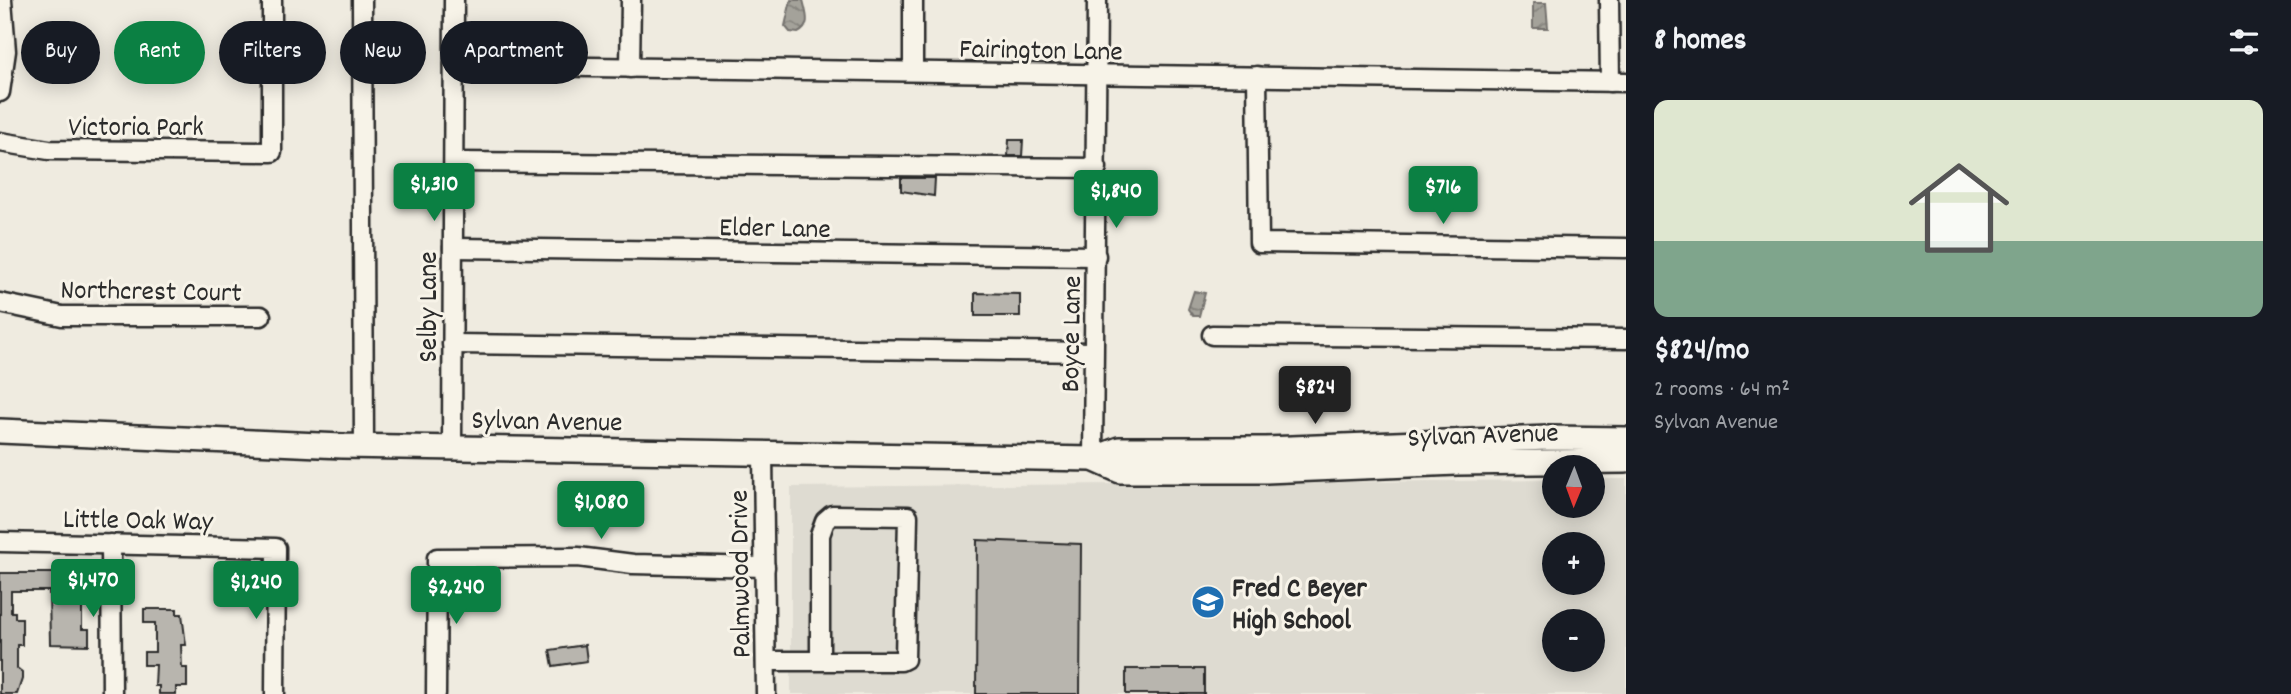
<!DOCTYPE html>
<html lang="en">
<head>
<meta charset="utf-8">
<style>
  :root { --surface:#171b24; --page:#242831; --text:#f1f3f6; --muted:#9ea1a6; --line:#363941; --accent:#0b8043 }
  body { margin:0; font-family:Dekko,sans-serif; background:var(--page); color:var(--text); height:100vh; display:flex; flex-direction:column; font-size:26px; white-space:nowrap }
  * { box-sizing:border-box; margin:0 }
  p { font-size:23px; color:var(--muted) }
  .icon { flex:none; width:38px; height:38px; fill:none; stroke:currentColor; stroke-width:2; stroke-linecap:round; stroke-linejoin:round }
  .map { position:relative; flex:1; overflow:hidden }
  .panel { display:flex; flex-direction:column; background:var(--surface); width:665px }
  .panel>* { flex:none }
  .top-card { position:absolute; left:21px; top:21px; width:665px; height:63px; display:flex; gap:14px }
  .needle { width:46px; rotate:181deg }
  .tools { position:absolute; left:1542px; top:455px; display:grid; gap:14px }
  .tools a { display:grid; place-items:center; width:63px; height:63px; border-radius:50%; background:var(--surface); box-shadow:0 4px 18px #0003; font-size:35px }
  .price { position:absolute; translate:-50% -60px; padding:0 16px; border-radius:7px; background:var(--accent); color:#fff; font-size:23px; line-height:46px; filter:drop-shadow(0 2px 4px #0008) }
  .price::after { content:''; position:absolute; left:50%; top:42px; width:21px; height:16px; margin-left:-10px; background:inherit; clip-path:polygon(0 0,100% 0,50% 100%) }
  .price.on { background:#222; color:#fff }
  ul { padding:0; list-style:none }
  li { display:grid; align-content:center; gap:14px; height:371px; padding:0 28px }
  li+li { border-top:2px solid var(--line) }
  li span { display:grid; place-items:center; height:217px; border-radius:14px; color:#555 }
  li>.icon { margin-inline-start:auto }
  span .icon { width:126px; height:126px; fill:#fffc; stroke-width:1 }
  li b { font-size:30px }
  h2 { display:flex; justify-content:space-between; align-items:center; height:84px; padding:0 28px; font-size:30px }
  .pill { padding:0 24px; border-radius:32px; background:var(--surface); box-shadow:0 4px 18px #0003; font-size:24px; line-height:63px }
  .pill.on { background:var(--accent); color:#fff }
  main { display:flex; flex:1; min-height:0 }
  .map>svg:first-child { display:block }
  .built { fill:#dedbd1; fill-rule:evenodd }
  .water { fill:url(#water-waves); stroke:#74726e; stroke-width:2 }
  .building { fill:#b8b5ae; stroke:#2b2b2b; stroke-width:2 }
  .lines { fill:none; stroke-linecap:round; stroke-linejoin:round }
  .minor-casing { stroke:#2b2b2b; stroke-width:23 }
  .major-casing { stroke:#2b2b2b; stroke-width:28 }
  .minor { stroke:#f7f3e8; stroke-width:18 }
  .major { stroke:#f7f3e8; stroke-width:23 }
  .labels { text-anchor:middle; stroke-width:6; stroke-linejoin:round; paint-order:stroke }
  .street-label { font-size:28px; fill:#2b2b2b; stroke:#f7f3e8 }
  .poi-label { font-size:28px; font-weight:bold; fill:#2b2b2b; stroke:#f7f3e8; text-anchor:start }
</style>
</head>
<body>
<main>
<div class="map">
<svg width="1626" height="694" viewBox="0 0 1626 694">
  <defs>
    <pattern id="water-waves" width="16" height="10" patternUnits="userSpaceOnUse" patternTransform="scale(1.75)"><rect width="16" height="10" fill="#a4a29a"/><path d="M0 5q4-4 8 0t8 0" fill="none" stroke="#86847e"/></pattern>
  </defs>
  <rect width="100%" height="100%" fill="#efebe0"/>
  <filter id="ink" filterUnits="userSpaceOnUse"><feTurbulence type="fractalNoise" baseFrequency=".0143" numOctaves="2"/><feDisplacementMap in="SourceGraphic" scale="14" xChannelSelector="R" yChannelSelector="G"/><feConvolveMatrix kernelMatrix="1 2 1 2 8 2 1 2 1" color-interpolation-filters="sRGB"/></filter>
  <g filter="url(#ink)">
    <path class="built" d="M1593 479H1626V694H791V487L1554 480V506H1592ZM1554 544H1592V583H1554ZM1554 621H1592V660H1554Z"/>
    <g class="water">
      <path d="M791 0H803C806 13 812 26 798 33L790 32 785 26Z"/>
      <polygon points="1533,3 1546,3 1548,28 1533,28"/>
      <polygon points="1194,291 1205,293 1199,316 1193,316 1188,309"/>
    </g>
    <g class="building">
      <polygon points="1009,140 1023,140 1022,156 1008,156"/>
      <polygon points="901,178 935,178 934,196 901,191"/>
      <polygon points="975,293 1020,294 1020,316 975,316"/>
      <polygon points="977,540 1081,544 1080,694 976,694"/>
      <polygon points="62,569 88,569 89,597 82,597 82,629 89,629 89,645 50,644 49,591 11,591 11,612 15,612 15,618 22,618 22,645 17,645 17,668 22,672 22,679 17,694 0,694 0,573 62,573"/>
      <polygon points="144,609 177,609 177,614 182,614 186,645 181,645 182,668 187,668 187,687 176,687 176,694 159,694 159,686 155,686 156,665 144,665 144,652 155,652 155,623 144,623"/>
      <polygon points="585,645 587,661 553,666 550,650"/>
      <rect x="1126" y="669" width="78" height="25"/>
    </g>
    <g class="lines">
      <defs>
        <g id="minor">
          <polyline points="362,0 364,446"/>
          <polyline points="1609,0 1610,82"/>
          <polyline points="454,65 1626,82"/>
          <polyline points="630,68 631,0"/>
          <polyline points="913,71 913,0"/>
          <polyline points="1257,76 1259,243 1626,248"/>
          <polyline points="0,92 6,51 2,0"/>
          <polyline points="0,142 49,150 272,152 272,0"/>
          <polyline points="454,162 1097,168"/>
          <polyline points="453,248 1096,256"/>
          <polyline points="0,303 62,316 261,316"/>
          <polyline points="1212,335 1626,339"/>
          <polyline points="452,344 1093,352"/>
          <polyline points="452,447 454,0"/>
          <polyline points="763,454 766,694"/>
          <polyline points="1093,459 1097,0"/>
          <polyline points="0,542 276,548 275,694"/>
          <polyline points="111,544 112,694"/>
          <path d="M766 661C811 661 856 661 901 661L905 659 908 516 832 515 825 521 820 535V661"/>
          <polyline points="436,694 437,558 578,557 633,564 765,567"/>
        </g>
        <g id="major">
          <polyline points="0,431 342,446 1093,459 1120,471 1266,471 1457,463 1626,461"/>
          <polyline points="1093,459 1119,449 1266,449 1548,438 1626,439"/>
        </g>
      </defs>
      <use href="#minor" class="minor-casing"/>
      <use href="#major" class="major-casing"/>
      <use href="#minor" class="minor"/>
      <use href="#major" class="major"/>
    </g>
  </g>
  <defs>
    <symbol id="school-disc" viewBox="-11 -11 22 22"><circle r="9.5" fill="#1f6fb2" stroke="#f7f3e8"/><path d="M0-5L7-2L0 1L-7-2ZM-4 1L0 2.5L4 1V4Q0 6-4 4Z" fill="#fff"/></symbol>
  </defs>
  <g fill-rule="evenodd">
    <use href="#school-disc" x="1189" y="583" width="38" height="38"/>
  </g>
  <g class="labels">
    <g class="street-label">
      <text transform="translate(1041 48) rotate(1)" y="10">Fairington Lane</text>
      <text x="136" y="135">Victoria Park</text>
      <text transform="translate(775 226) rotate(1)" y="10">Elder Lane</text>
      <text transform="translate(151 289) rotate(1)" y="10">Northcrest Court</text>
      <text transform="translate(426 307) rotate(-90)" y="10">Selby Lane</text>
      <text transform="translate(1069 334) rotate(-89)" y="10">Boyce Lane</text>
      <text transform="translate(547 419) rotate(1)" y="10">Sylvan Avenue</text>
      <text transform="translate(1483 433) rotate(-2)" y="10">Sylvan Avenue</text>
      <text transform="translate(138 518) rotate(1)" y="10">Little Oak Way</text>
      <text transform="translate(738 574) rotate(-91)" y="10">Palmwood Drive</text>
    </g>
    <g class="poi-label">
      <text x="1232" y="596">Fred C Beyer<tspan x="1232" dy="32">High School</tspan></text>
    </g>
  </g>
</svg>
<div class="tools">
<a><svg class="needle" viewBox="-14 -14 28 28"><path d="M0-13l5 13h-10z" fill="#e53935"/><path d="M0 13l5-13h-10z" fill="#9ea1a6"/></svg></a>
<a>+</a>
<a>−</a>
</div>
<b class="price" style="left:434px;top:223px">$1,310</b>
<b class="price" style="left:1443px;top:226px">$716</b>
<b class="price" style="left:1116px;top:230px">$1,840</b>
<b class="price on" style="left:1315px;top:426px">$824</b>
<b class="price" style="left:601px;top:541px">$1,080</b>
<b class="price" style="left:93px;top:619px">$1,470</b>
<b class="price" style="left:256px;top:621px">$1,240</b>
<b class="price" style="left:456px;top:626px">$2,240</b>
<div class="top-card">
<a class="pill">Buy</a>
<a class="pill on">Rent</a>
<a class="pill">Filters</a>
<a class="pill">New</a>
<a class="pill">Apartment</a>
</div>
</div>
<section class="panel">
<h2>8 homes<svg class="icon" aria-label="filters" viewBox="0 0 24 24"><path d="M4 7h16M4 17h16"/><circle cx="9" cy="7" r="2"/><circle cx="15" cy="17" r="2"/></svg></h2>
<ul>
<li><span style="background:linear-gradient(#dfe7d0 65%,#7fa58c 0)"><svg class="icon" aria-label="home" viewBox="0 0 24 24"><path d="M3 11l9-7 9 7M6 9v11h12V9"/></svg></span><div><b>$824/mo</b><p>2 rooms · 64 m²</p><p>Sylvan Avenue</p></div></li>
</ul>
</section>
</main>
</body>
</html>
